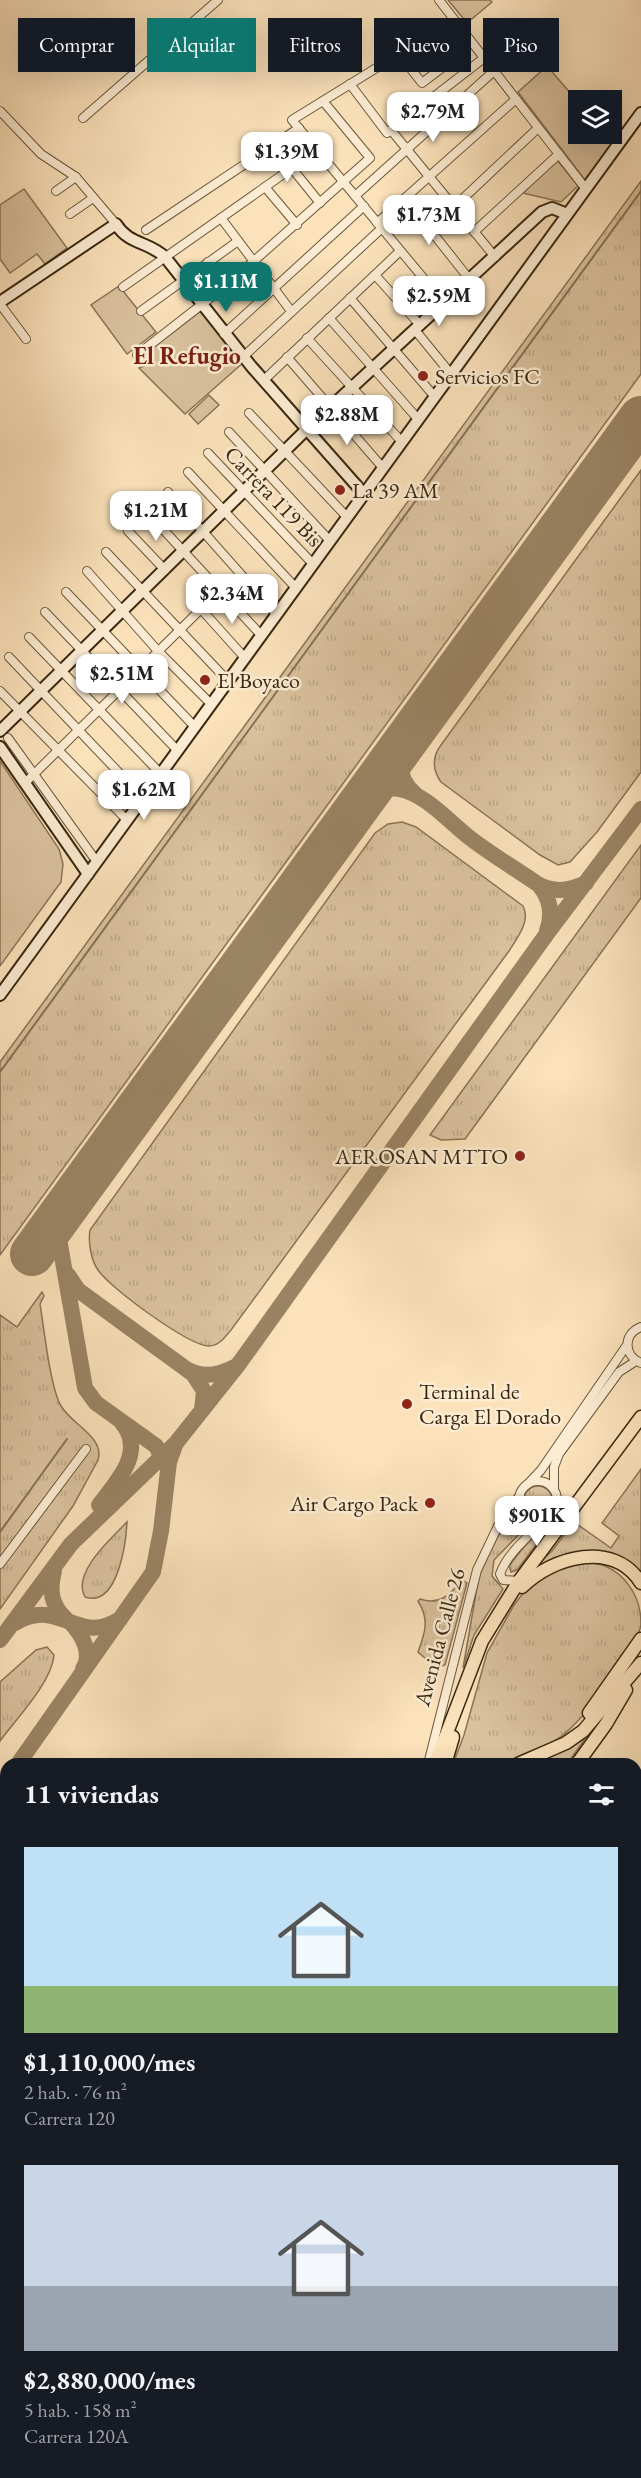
<!DOCTYPE html>
<html lang="es">
<head>
<meta charset="utf-8">
<style>
  :root { --surface:#171b24; --page:#20242c; --text:#f1f3f6; --muted:#9ea1a6; --accent:#0f766e }
  body { margin:0; font-family:"EB Garamond",serif; background:var(--page); color:var(--text); height:100vh; display:flex; flex-direction:column; font-size:22px; white-space:nowrap }
  * { box-sizing:border-box; margin:0 }
  p { font-size:20px; color:var(--muted) }
  .icon { flex:none; width:33px; height:33px; fill:none; stroke:currentColor; stroke-width:2; stroke-linecap:round; stroke-linejoin:round }
  .map { position:relative; flex:1; overflow:hidden }
  .panel { position:absolute; left:0px; top:1758px; width:642px; height:720px; display:flex; flex-direction:column; background:var(--surface); border-radius:18px 18px 0 0; box-shadow:0 6px 24px #0002 }
  .panel>* { flex:none }
  .top-card { position:absolute; left:18px; top:18px; width:606px; height:54px; display:flex; gap:12px }
  .buttons { position:absolute; left:568px; top:90px; display:grid; gap:12px }
  .buttons a { display:grid; place-items:center; width:54px; height:54px; border-radius:0px; background:var(--surface); box-shadow:0 6px 24px #0002; font-size:30px }
  .price { position:absolute; translate:-50% -51px; padding:0 14px; border-radius:12px; background:#fff; color:#222; font-size:20px; line-height:39px; filter:drop-shadow(0 2px 3px #0008) }
  .price::after { content:''; position:absolute; left:50%; top:36px; width:18px; height:14px; margin-left:-9px; background:inherit; clip-path:polygon(0 0,100% 0,50% 100%) }
  .price.selected { background:var(--accent); color:#fff }
  ul { padding:0; list-style:none }
  li { display:grid; align-content:center; gap:12px; height:318px; padding:0 24px }
  li span { display:grid; place-items:center; height:186px; border-radius:0px; color:#555 }
  li>.icon { margin-inline-start:auto }
  span .icon { width:108px; height:108px; fill:#fffc; stroke-width:1 }
  li b { font-size:26px }
  h2 { display:flex; justify-content:space-between; align-items:center; height:72px; padding:0 24px; font-size:26px }
  .tag { padding:0 21px; border-radius:0px; background:var(--surface); box-shadow:0 6px 24px #0002; font-size:21px; line-height:54px }
  .tag.selected { background:var(--accent); color:#fff }
  .map>svg:first-child { display:block }
  .grass { fill:url(#grass-tufts); stroke:#8a7456; stroke-width:1.5 }
  .park { fill:#dac29e; stroke:#8a7456; stroke-width:1.5 }
  .lines { fill:none; stroke-linecap:round; stroke-linejoin:round }
  .stream { stroke:#867152; stroke-width:2 }
  .taxiway { stroke:#9a8464; stroke-width:16 }
  .runway { stroke:#9a8464; stroke-width:44 }
  .street-casing { stroke:#6a5639; stroke-width:10 }
  .secondary-casing { stroke:#39270e; stroke-width:14 }
  .primary-casing { stroke:#39270e; stroke-width:15 }
  .street { stroke:#fcecd3; stroke-width:8 }
  .secondary { stroke:#fcecd3; stroke-width:10 }
  .primary { stroke:#fbe2bb; stroke-width:12 }
  .poi-dot { fill:#8f2418; stroke:#fcecd3; stroke-width:2 }
  .labels { text-anchor:middle; stroke-width:5; stroke-linejoin:round; paint-order:stroke }
  .poi-label { font-size:22px; fill:#39270e; stroke:#fcecd3; text-anchor:start }
  .street-label { font-size:22px; fill:#39270e; stroke:#fcecd3 }
  .neighbourhood-label { font-size:24px; font-weight:bold; fill:#7a1f14; stroke:#fcecd3 }
</style>
</head>
<body>
<div class="map">
<svg width="641" height="2478" viewBox="0 0 641 2478">
  <defs>
    <pattern id="grass-tufts" width="24" height="20" patternUnits="userSpaceOnUse" patternTransform="scale(1.5)"><rect width="24" height="20" fill="#dac29e"/><path d="M3 7l-1-3M5 7V3M7 7l1-3M15 17l-1-3M17 17v-4M19 17l1-3" fill="none" stroke="#bca787"/></pattern>
  </defs>
  <rect width="100%" height="100%" fill="#fbe2bb"/>
  <filter id="stains"><feTurbulence type="fractalNoise" baseFrequency=".00333" numOctaves="4"/><feColorMatrix values="0 0 0 0 .2 0 0 0 0 .09 0 0 0 0 .02 0 0 0 .5 -.17"/></filter>
  <radialGradient id="worn" r=".72"><stop offset=".6" stop-color="#630" stop-opacity="0"/><stop offset="1" stop-color="#630" stop-opacity=".3"/></radialGradient>
  <g class="grass">
    <polygon points="641,181 641,374 0,1255 0,1062"/>
    <path d="M641 470V772L597 832 570 862 558 865 540 855 441 782C432 769 432 757 441 745Z"/>
    <path d="M402 822 416 827 523 906C531 921 517 938 509 951L231 1330C225 1337 219 1346 209 1346 189 1346 110 1288 98 1270 91 1260 88 1242 90 1230L375 833 388 824Z"/>
    <polygon points="641,845 641,898 465,1139 441,1140 430,1135"/>
    <path d="M42 1292 44 1296 40 1304C44 1328 50 1387 61 1406 72 1425 105 1437 98 1460L73 1506 0 1609V1315L17 1327Z"/>
    <polygon points="641,1469 641,1578 608,1555 527,1574 552,1551 574,1522 611,1548 619,1536 602,1523"/>
    <circle cx="538" cy="1500" r="14"/>
    <polygon points="516,1506 520,1515 531,1522 494,1560 492,1576 503,1589 474,1635 463,1668 479,1576 491,1548"/>
    <path d="M127 1522C126 1542 118 1608 85 1597 71 1573 113 1537 127 1522Z"/>
    <path d="M549 1523 551 1525 517 1570 511 1572 509 1566C521 1550 533 1535 549 1523Z"/>
    <path d="M593 1563C621 1567 641 1593 641 1624 637 1652 581 1725 556 1740 545 1747 531 1750 519 1756 514 1758 508 1763 503 1764 488 1767 468 1764 453 1764L464 1735 487 1653 514 1605 531 1583 568 1564Z"/>
    <path d="M462 1580 467 1583 445 1665 438 1667 433 1658 426 1659 418 1652C425 1633 430 1620 418 1601L420 1599C439 1606 450 1595 462 1580Z"/>
    <path d="M47 1647 54 1655C52 1682 16 1719 0 1741V1682L36 1650Z"/>
    <polygon points="592,1729 567,1764 522,1764"/>
    <polygon points="641,2118 641,2176 636,2183 636,2125"/>
    <polygon points="641,2367 641,2478 560,2478 565,2472 636,2472 636,2374"/>
  </g>
  <g class="park">
    <polygon points="448,0 490,0 492,2 467,23"/>
    <polygon points="547,66 579,103 579,134 605,134 613,143 585,180 518,92"/>
    <polygon points="557,160 578,186 561,202 523,193"/>
    <polygon points="24,189 67,248 45,264 37,254 10,273 0,259 0,205"/>
    <polygon points="119,286 156,332 127,354 91,305"/>
    <path d="M201 311 244 362 185 414 139 368C148 365 154 360 151 349Z"/>
    <polygon points="209,395 219,405 198,424 189,414"/>
    <polygon points="0,761 59,849 63,864 61,882 0,966"/>
  </g>
  <g class="lines">
    <g class="stream">
      <polyline points="0,1072 641,191"/>
      <polyline points="0,1532 67,1439"/>
      <polyline points="636,2270 641,2263"/>
      <polyline points="636,2438 641,2431"/>
      <polyline points="486,2478 490,2472"/>
      <polyline points="606,2478 611,2472"/>
    </g>
    <g class="taxiway">
      <path d="M404 744C396 763 400 781 416 795"/>
      <path d="M362 802C373 792 383 786 399 789 426 794 449 822 470 838 492 855 516 869 539 885 550 898 553 914 547 931"/>
      <path d="M539 885C555 893 570 891 586 883"/>
      <polyline points="66,1207 60,1219 58,1233 85,1388 96,1403 156,1446 166,1465"/>
      <polyline points="68,1275 78,1290 193,1374 204,1391 202,1410"/>
      <path d="M188 1370C206 1379 221 1374 237 1366"/>
      <path d="M99 1505C117 1481 146 1452 122 1423"/>
      <path d="M54 1571C49 1591 51 1605 66 1619"/>
      <path d="M15 1623C61 1596 77 1647 120 1619"/>
      <path d="M72 1624C82 1635 93 1654 83 1669"/>
      <polyline points="0,1640 71,1544 176,1443 238,1365 546,935 641,809"/>
      <polyline points="18,1764 153,1572 161,1531 169,1462 175,1445"/>
      <polyline points="0,1790 6,1781"/>
      <polyline points="636,2213 641,2206"/>
      <polyline points="636,2334 641,2327"/>
      <polyline points="341,2472 350,2478"/>
      <polyline points="429,2472 440,2475 446,2472"/>
      <polyline points="531,2478 536,2472"/>
    </g>
    <polyline class="runway" points="32,1254 641,418"/>
    <defs>
      <g id="street">
        <polyline points="439,0 586,189"/>
        <polyline points="399,54 422,83 447,64 425,38"/>
        <polyline points="350,84 387,133 484,58"/>
        <polyline points="0,111 41,154 76,177 116,224"/>
        <polyline points="83,118 218,0"/>
        <polyline points="391,130 495,257"/>
        <polyline points="274,146 320,203"/>
        <polyline points="265,187 297,225"/>
        <polyline points="56,191 76,177"/>
        <polyline points="355,196 494,71"/>
        <polyline points="405,198 470,280"/>
        <polyline points="454,207 538,128"/>
        <polyline points="70,214 93,198"/>
        <polyline points="221,218 291,311"/>
        <polyline points="377,223 516,99"/>
        <polyline points="146,230 299,128"/>
        <polyline points="474,232 559,154"/>
        <polyline points="208,262 228,284"/>
        <polyline points="375,275 420,325"/>
        <polyline points="123,287 292,168"/>
        <polyline points="350,298 435,397"/>
        <polyline points="444,303 292,120 454,20"/>
        <polyline points="0,304 26,339"/>
        <polyline points="141,311 238,241"/>
        <polyline points="329,318 418,419"/>
        <polyline points="415,330 451,374"/>
        <polyline points="224,334 364,206"/>
        <polyline points="307,338 402,442"/>
        <polyline points="137,355 228,284 370,158 323,101"/>
        <polyline points="243,357 382,228"/>
        <polyline points="287,357 383,468"/>
        <polyline points="264,380 400,251"/>
        <polyline points="249,413 347,517"/>
        <polyline points="229,432 330,541"/>
        <polyline points="208,453 313,564"/>
        <polyline points="188,472 296,588"/>
        <polyline points="168,492 277,615"/>
        <polyline points="147,512 261,635"/>
        <polyline points="128,531 165,570"/>
        <polyline points="106,552 228,681"/>
        <polyline points="87,571 158,651 211,704"/>
        <polyline points="66,592 195,727"/>
        <polyline points="45,612 178,751"/>
        <polyline points="29,637 161,774"/>
        <polyline points="9,657 143,798"/>
        <polyline points="0,691 127,820"/>
        <polyline points="8,738 97,862"/>
        <polyline points="26,782 201,609 245,658"/>
        <path d="M641 1327C623 1334 623 1355 641 1363"/>
        <circle cx="538" cy="1500" r="19"/>
        <polyline points="528,1484 541,1470 627,1345"/>
        <polyline points="554,1489 554,1467 559,1454 619,1372 636,1361"/>
        <polyline points="0,1564 86,1449"/>
        <path d="M519 1581 503 1580 500 1574C507 1553 531 1534 547 1518"/>
        <polyline points="428,1764 477,1570 498,1526 520,1495"/>
        <polyline points="169,2472 171,2478"/>
      </g>
      <g id="secondary">
        <path d="M0 302 116 224C129 245 148 241 165 257L251 366 364 494"/>
        <polyline points="0,731 308,428 542,212 552,208 567,214"/>
        <polyline points="0,747 88,874"/>
        <polyline points="0,995 641,113"/>
      </g>
      <g id="primary">
        <path d="M522 1587C553 1556 614 1540 641 1583"/>
        <polyline points="589,1713 641,1639"/>
        <polyline points="435,1764 482,1641 519,1581 641,1417"/>
        <polyline points="445,1764 453,1737"/>
        <polyline points="518,1764 566,1743 583,1731 641,1663"/>
        <polyline points="577,1764 606,1724 626,1690"/>
        <polyline points="0,2372 6,2364"/>
        <polyline points="0,2420 6,2412"/>
        <polyline points="0,2458 6,2450"/>
        <polyline points="16,2478 20,2472"/>
      </g>
    </defs>
    <use href="#street" class="street-casing"/>
    <use href="#secondary" class="secondary-casing"/>
    <use href="#primary" class="primary-casing"/>
    <use href="#street" class="street"/>
    <use href="#secondary" class="secondary"/>
    <use href="#primary" class="primary"/>
  </g>
  <g class="poi-dot">
    <circle cx="423" cy="376" r="6"/>
    <circle cx="340" cy="490" r="6"/>
    <circle cx="205" cy="680" r="6"/>
    <circle cx="520" cy="1156" r="6"/>
    <circle cx="407" cy="1404" r="6"/>
    <circle cx="430" cy="1503" r="6"/>
  </g>
  <g class="labels">
    <g class="poi-label">
      <text x="435" y="384">Servicios FC</text>
      <text x="352" y="498">La 39 AM</text>
      <text x="217" y="688">El Boyaco</text>
      <text x="508" y="1164" text-anchor="end">AEROSAN MTTO</text>
      <text x="419" y="1399">Terminal de<tspan x="419" dy="25">Carga El Dorado</tspan></text>
      <text x="418" y="1511" text-anchor="end">Air Cargo Pack</text>
    </g>
    <g class="street-label">
      <text transform="translate(274 496) rotate(46)" y="8">Carrera 119 Bis</text>
      <text transform="translate(439 1637) rotate(-75)" y="8">Avenida Calle 26</text>
    </g>
    <g class="neighbourhood-label">
      <text x="187" y="364">El Refugio</text>
    </g>
  </g>
  <rect width="100%" height="100%" filter="url(#stains)"/>
  <rect width="100%" height="100%" fill="url(#worn)"/>
</svg>
<div class="buttons">
<a><svg class="icon" aria-label="layers" viewBox="0 0 24 24"><path d="M12 4l9 5-9 5-9-5zM3 14l9 5 9-5"/></svg></a>
</div>
<b class="price" style="left:433px;top:143px">$2.79M</b>
<b class="price" style="left:287px;top:183px">$1.39M</b>
<b class="price" style="left:429px;top:246px">$1.73M</b>
<b class="price selected" style="left:226px;top:313px">$1.11M</b>
<b class="price" style="left:439px;top:327px">$2.59M</b>
<b class="price" style="left:347px;top:446px">$2.88M</b>
<b class="price" style="left:156px;top:542px">$1.21M</b>
<b class="price" style="left:232px;top:625px">$2.34M</b>
<b class="price" style="left:122px;top:705px">$2.51M</b>
<b class="price" style="left:144px;top:821px">$1.62M</b>
<b class="price" style="left:537px;top:1547px">$901K</b>
<div class="top-card">
<a class="tag">Comprar</a>
<a class="tag selected">Alquilar</a>
<a class="tag">Filtros</a>
<a class="tag">Nuevo</a>
<a class="tag">Piso</a>
</div>
<section class="panel">
<h2>11 viviendas<svg class="icon" aria-label="filters" viewBox="0 0 24 24"><path d="M4 7h16M4 17h16"/><circle cx="9" cy="7" r="2"/><circle cx="15" cy="17" r="2"/></svg></h2>
<ul>
<li><span style="background:linear-gradient(#bfe0f5 75%,#8fb573 0)"><svg class="icon" aria-label="home" viewBox="0 0 24 24"><path d="M3 11l9-7 9 7M6 9v11h12V9"/></svg></span><div><b>$1,110,000/mes</b><p>2 hab. · 76 m²</p><p>Carrera 120</p></div></li>
<li><span style="background:linear-gradient(#c9d6e8 65%,#9aa5b1 0)"><svg class="icon" aria-label="home" viewBox="0 0 24 24"><path d="M3 11l9-7 9 7M6 9v11h12V9"/></svg></span><div><b>$2,880,000/mes</b><p>5 hab. · 158 m²</p><p>Carrera 120A</p></div></li>
</ul>
</section>
</div>
</body>
</html>
